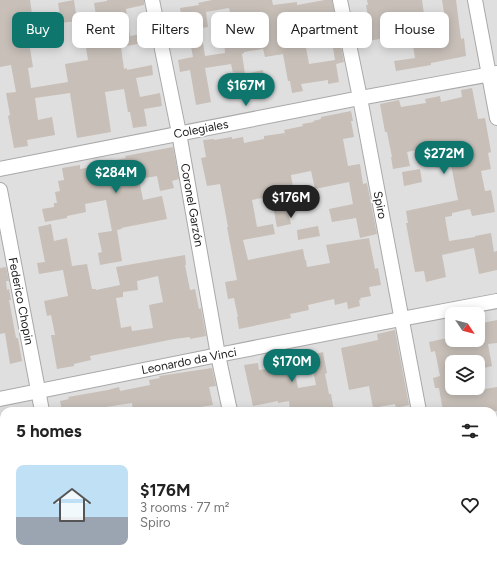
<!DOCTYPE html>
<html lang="en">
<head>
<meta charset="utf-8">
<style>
  :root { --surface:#fff; --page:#f2f2f2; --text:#222; --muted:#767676; --accent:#0f766e }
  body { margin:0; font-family:Figtree,sans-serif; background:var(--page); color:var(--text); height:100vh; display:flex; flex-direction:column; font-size:15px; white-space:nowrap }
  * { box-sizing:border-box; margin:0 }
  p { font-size:13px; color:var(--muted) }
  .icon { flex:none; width:22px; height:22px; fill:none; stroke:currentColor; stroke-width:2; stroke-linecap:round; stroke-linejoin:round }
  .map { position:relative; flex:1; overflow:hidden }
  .panel { position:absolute; left:0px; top:407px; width:497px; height:156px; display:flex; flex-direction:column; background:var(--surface); border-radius:12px 12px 0 0; box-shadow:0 2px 10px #0003 }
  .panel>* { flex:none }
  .top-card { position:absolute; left:12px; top:12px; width:473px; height:36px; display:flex; gap:8px }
  .needle { width:26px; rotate:125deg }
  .tools { position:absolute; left:445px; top:307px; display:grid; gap:8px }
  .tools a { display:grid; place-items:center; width:40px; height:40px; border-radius:8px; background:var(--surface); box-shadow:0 2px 10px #0003; font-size:20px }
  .price { position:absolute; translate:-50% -34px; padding:0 9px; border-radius:14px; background:var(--accent); color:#fff; font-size:13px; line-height:26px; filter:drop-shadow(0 1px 2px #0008) }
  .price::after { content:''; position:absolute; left:50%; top:24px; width:12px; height:9px; margin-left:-6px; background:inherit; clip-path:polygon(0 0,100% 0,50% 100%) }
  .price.on { background:#222; color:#fff }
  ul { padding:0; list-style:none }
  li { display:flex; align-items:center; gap:12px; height:100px; padding:0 16px }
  li span { display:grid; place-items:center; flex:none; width:112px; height:80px; border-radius:8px; color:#555 }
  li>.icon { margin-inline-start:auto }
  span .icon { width:48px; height:48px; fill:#fffc; stroke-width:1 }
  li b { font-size:17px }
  h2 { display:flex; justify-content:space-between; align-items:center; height:48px; padding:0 16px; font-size:17px }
  .pill { padding:0 14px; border-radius:8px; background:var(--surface); box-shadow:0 2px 10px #0003; font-size:14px; line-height:36px }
  .pill.on { background:var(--accent); color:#fff }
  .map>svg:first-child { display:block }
  .residential { fill:#e0dfdf; fill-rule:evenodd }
  .building { fill:#c7bfb8; fill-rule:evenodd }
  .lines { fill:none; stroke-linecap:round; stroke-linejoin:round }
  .street-casing { stroke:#a9a9a9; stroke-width:16 }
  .street { stroke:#fff; stroke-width:14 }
  .labels { text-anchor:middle; stroke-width:3.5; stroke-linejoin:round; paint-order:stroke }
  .street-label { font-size:12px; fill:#222; stroke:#fff }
</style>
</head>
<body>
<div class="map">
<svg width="497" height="563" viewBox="0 0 497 563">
  <rect width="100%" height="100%" fill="#f2efe9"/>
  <path class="residential" d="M0 0H497V563H0ZM452 314H478V340H452ZM452 362H478V388H452ZM4 411H493V559H4Z"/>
  <g class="building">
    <polygon points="0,0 30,0 34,28 27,30 33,67 28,68 31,88 68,82 65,64 88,60 84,36 96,34 97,40 120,37 116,12 96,15 94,3 107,1 107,0 144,0 144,5 126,9 130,36 142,34 143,43 121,47 124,69 127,68 127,70 152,65 153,75 136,78 140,97 160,93 162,106 144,109 147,126 133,128 130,112 128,112 124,89 105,92 111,132 77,138 70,93 35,98 38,120 52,117 55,135 27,140 28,146 14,148 8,116 10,115 6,93 16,92 11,65 0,67"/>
    <polygon points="74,0 77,21 61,23 58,3"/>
    <path d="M212 0H272L273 5 297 2V5L325 0H332L337 25 303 31 309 64 335 60 333 48 341 46 344 62 336 64 339 82 328 84V80L301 84 303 91 292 93 290 81H288L283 54 265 57 263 49 244 52V53L242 54 245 74 263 70 266 90 238 95 235 72 233 73 231 64 205 68 211 102 196 105 190 70 180 72 178 60 193 57 188 30 181 31 180 22H182L180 8 199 5 198 3ZM229 8 231 18 240 16 244 38 224 41 225 53 205 56 202 36H203L202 28 208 27 206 12Z"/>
    <polygon points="367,0 422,0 426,28 446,24 442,0 456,0 461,39 464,38 466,56 431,63 431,65 396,71 394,61 415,58 412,39 393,43 393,37 367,41 364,22 369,22 366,5 368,5"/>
    <polygon points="472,88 478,119 485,118 491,152 488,153 491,169 481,171 485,191 491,190 495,212 472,216 470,209 452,213 452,216 445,217 449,241 475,237 475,236 491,233 494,252 497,251 497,270 479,274 474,248 442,255 446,277 426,282 424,271 415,272 406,223 408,223 406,211 458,200 451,165 436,168 432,147 407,152 410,166 393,169 391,157 392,157 387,132 385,132 380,104 399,100 401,107 426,103 425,99 440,96 441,102 462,97 461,90"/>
    <polygon points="351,111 353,121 351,121 354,137 343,139 348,166 360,164 363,184 367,183 377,234 360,238 356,218 332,222 329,209 353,204 349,182 315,189 311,171 291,175 294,194 288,195 291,212 288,212 291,224 277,227 271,196 252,200 257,227 273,224 275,234 243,240 248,260 303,249 305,260 306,260 307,267 330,263 326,245 369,238 375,269 378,268 381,285 369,287 371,296 360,298 361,300 359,300 360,306 348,309 347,302 335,305 334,299 308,305 309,310 290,314 291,318 239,329 237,317 238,317 234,298 228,299 225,282 237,280 227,227 228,227 220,184 207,186 201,158 206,157 203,140 214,139 214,140 232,137 232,139 243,137 244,143 264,139 264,136 285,133 284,130 303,126 302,124 314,122 313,121 321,119 321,117"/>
    <polygon points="173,147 179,179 172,181 174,188 160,191 157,176 139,179 143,200 162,196 167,219 121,228 122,229 117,230 122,261 100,265 98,253 102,252 98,233 112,231 106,200 85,204 86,212 67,216 67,218 45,222 42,209 54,207 54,203 57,203 55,192 60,191 58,181 64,180 62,168 80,165 80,169 102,165 101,163 126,158 125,156"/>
    <polygon points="420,169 422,182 404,186 402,172"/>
    <path d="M51 224 54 241 67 238 72 266 87 264 92 289H96V290L120 285 116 267 185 255 186 265H185L190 290 195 289 199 309 201 308 206 336 190 339V337L174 339 90 356 91 360 74 364V366L57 369 51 335H55L51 315 47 316 44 301 68 296 63 270 39 274 37 263 45 262 38 227ZM158 276 163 302 149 305 153 328 132 331 131 326 121 328 116 298 123 297V292L138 290 137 281Z"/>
    <polygon points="318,226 320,236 298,240 297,230"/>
    <polygon points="6,267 9,281 6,281 7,290 9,289 11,300 9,300 16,338 18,338 22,361 10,364 5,333 0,334 0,268"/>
    <polygon points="497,320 497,343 488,344 492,366 480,369 479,362 452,362 452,370 450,371 452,381 452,388 453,388 454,394 497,387 497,411 443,411 439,388 435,388 433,378 440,376 435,351 431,352 429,342 452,337 452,340 478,340 478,324"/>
    <polygon points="395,330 409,405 396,408 395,404 373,408 369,386 349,390 341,348 378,340 377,334"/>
    <path d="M315 351V354L323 352 327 373 325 374 329 394H331L334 411H290L289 401 278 403V401L253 406 244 365 258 363 259 370 279 367 278 361 286 359 285 355 300 352V354ZM312 366 316 385 298 388 294 370Z"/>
    <polygon points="212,368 216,386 209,387 213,405 188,409 188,411 133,411 132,403 106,407 107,411 93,411 93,409 80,411 62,411 60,401 69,399 68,397 108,390 119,387 120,391 150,385 149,380 160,378 159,376"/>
  </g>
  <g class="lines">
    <defs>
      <g id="street">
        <polyline points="152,0 179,133 218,355 230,411"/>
        <polyline points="340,0 360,98 419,411"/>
        <polyline points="475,0 497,118"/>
        <polyline points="0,169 360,98 497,73"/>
        <polyline points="0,190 42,411"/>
        <polyline points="0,399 218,355 401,319 497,301"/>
        <polyline points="493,533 497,533"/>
        <polyline points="71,559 72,563"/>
        <polyline points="262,559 263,563"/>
        <polyline points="448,559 449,563"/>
        <polyline points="344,563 364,559"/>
      </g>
    </defs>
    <use href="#street" class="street-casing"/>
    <use href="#street" class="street"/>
  </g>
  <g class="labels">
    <g class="street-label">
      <text transform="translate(201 129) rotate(-11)" y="4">Colegiales</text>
      <text transform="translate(192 205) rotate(80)" y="4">Coronel Garzón</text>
      <text transform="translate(380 205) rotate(79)" y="4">Spiro</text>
      <text transform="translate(21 301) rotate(79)" y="4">Federico Chopin</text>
      <text transform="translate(189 361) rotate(-11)" y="4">Leonardo da Vinci</text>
    </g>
  </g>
</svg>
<div class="tools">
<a><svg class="needle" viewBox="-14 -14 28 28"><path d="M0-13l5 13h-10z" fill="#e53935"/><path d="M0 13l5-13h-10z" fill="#767676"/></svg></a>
<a><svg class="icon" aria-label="layers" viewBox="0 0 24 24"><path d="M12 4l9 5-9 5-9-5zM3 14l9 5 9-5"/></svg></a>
</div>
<b class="price" style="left:246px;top:107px">$167M</b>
<b class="price" style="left:444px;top:175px">$272M</b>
<b class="price" style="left:116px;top:194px">$284M</b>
<b class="price on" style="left:291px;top:219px">$176M</b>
<b class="price" style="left:292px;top:383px">$170M</b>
<div class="top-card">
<a class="pill on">Buy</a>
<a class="pill">Rent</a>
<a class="pill">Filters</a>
<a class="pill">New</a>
<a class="pill">Apartment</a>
<a class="pill">House</a>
</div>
<section class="panel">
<h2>5 homes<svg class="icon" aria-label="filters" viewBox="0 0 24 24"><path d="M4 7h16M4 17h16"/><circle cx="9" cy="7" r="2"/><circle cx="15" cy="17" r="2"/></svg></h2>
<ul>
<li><span style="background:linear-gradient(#bfe0f5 65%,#9aa5b1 0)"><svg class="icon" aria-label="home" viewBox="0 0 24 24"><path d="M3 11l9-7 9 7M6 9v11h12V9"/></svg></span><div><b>$176M</b><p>3 rooms · 77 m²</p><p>Spiro</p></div><svg class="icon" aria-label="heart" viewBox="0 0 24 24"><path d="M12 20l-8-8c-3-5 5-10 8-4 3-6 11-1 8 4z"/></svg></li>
</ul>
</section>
</div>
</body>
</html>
